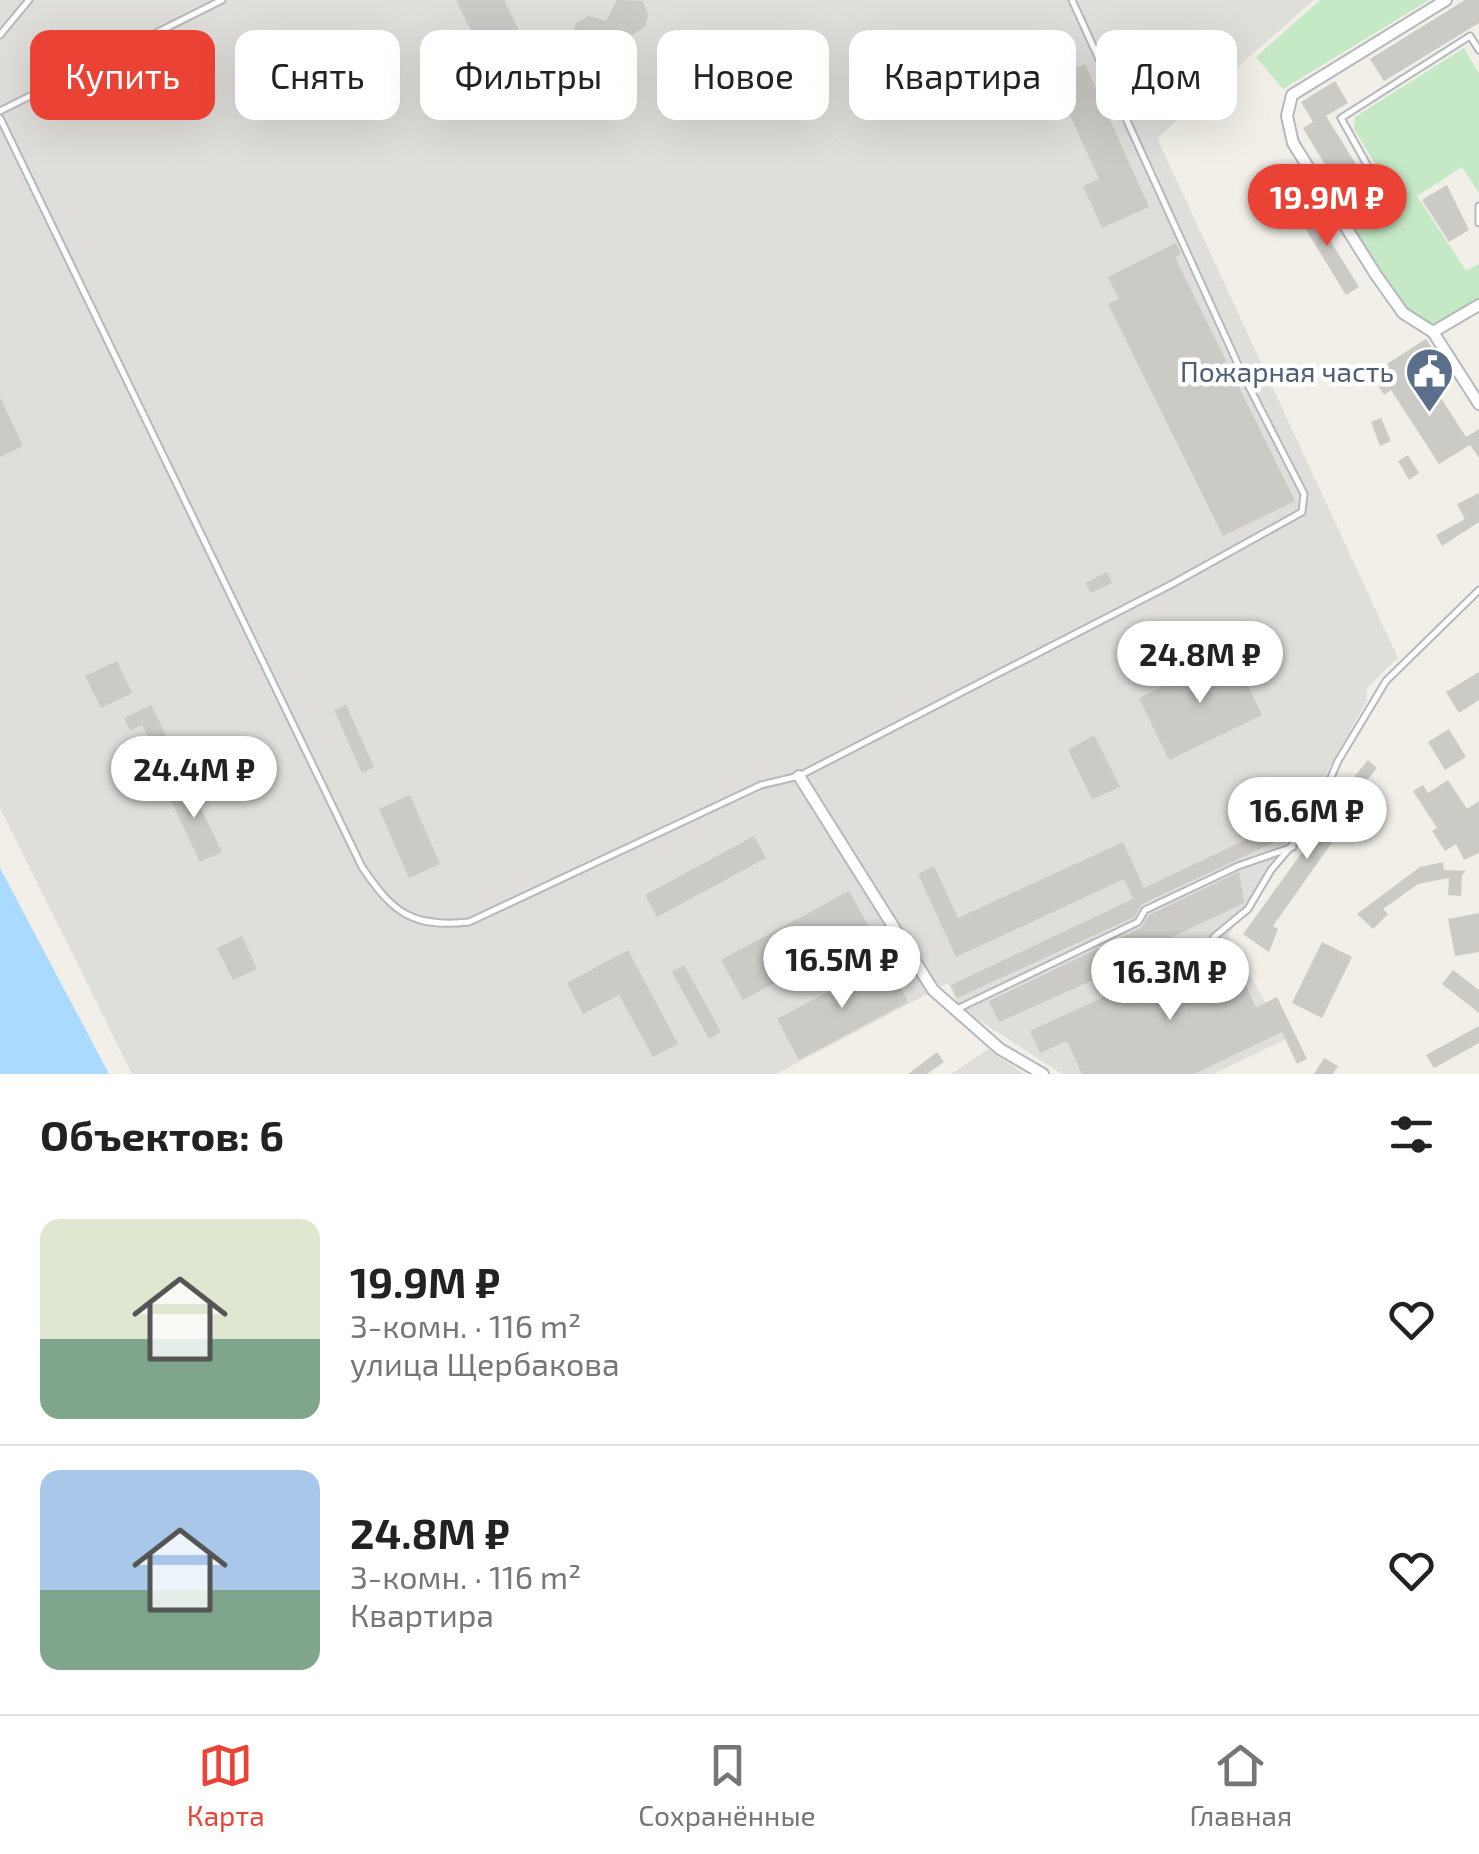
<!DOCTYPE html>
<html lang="ru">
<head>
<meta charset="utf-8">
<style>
  :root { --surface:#fff; --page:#f2f2f2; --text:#222; --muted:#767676; --line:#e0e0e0; --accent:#ea4335 }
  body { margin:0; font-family:"Exo 2",sans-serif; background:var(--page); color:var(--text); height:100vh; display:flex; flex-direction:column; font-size:38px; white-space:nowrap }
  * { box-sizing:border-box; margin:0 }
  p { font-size:32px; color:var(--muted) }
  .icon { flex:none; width:55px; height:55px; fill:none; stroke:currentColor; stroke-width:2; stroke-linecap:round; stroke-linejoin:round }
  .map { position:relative; height:1074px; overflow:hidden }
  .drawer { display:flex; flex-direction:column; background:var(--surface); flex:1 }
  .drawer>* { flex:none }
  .hud { position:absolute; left:30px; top:30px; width:1420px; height:90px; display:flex; gap:20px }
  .price { position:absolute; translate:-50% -85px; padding:0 22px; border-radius:35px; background:#fff; color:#222; font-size:32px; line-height:65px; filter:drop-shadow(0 2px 5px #0008) }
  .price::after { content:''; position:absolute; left:50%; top:60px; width:30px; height:22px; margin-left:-15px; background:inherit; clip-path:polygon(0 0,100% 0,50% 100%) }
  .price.selected { background:var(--accent); color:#fff }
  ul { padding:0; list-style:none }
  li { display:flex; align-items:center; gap:30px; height:250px; padding:0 40px }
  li+li { border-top:2px solid var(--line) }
  li span { display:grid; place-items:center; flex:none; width:280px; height:200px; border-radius:20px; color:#555 }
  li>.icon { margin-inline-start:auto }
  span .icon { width:120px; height:120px; fill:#fffc; stroke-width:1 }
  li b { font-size:42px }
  h2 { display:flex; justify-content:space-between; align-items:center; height:120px; padding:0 40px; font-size:42px }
  .pill { padding:0 35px; border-radius:20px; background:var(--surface); box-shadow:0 10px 40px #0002; font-size:35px; line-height:90px }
  .pill.selected { background:var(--accent); color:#fff }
  .tab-bar { display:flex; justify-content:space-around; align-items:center; height:140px; border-top:2px solid var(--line); background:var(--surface); font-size:28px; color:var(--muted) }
  .tab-bar a { display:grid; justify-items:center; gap:5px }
  .tab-bar .selected { color:var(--accent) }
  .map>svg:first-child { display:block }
  .industrial { fill:#e0deda }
  .green { fill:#c5e8c5 }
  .water { fill:#aadaff }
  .building { fill:#cccac5 }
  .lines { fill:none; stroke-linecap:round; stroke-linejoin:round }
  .lane-casing { stroke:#b5b8bc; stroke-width:9 }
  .street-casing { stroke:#b5b8bc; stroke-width:14 }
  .lane { stroke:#fff; stroke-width:5 }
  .street { stroke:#fff; stroke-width:10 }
  .labels { text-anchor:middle; stroke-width:9; stroke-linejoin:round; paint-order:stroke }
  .service-label { font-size:28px; fill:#4e5e75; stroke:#fff; text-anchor:end }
</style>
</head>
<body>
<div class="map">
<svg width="1479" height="1074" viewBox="0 0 1479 1074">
  <rect width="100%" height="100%" fill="#f1efe8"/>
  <g class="industrial">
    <polygon points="0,0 1314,0 1157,138 1398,658 1367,688 1366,702 1322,781 1311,813 1278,822 1288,841 1228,936 1286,1039 1213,1074 1062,1074 960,1008 948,983 776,1074 132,1074 0,808"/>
    <polygon points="988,1049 1024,1074 951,1074"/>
  </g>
  <g class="green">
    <polygon points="1320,0 1429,0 1283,89 1256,57"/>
    <polygon points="1464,48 1479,74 1479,193 1462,167 1417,196 1466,271 1479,264 1479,299 1432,326 1408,311 1333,198 1379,170 1354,129 1355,117"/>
  </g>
  <polygon class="water" points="0,868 109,1074 0,1074"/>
  <g class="building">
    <polygon points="456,0 504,0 544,81 505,100"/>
    <polygon points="617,0 642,1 648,13 646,26 632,35 613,31 606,47 598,54 580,51 572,39 576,23 589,16 606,21"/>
    <polygon points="1465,0 1479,0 1479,23 1384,81 1370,59"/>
    <polygon points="1085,64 1149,207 1102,228 1083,186 1099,179 1053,78"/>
    <polygon points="1335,81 1348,103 1326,116 1359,169 1336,183 1303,128 1313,122 1301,102"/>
    <polygon points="1447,185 1469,230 1449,242 1422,200"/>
    <polygon points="1306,202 1359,287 1346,295 1294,210"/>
    <polygon points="1176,243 1181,254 1175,257 1295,501 1223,536 1108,304 1119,299 1108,277"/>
    <polygon points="1426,339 1439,359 1423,370 1466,437 1479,429 1479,458 1470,445 1439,464 1391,390 1384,395 1371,374"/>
    <polygon points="0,397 23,446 0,457"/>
    <polygon points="1381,418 1391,441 1380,446 1371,422"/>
    <polygon points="1408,455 1419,473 1409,480 1398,461"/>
    <polygon points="1479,493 1479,522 1442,546 1436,535 1465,519 1457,504"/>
    <polygon points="1107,572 1112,583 1091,593 1085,583"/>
    <polygon points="1232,653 1262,715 1169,760 1139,698"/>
    <polygon points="117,661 132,693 101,708 85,676"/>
    <polygon points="1479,672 1479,700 1459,713 1446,692"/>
    <polygon points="151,705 168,739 153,746 142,725 130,731 124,718"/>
    <polygon points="346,705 374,767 362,773 334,710"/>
    <polygon points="1449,729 1466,757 1445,770 1428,742"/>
    <polygon points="1094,735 1120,787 1092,799 1068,750"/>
    <polygon points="1368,760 1377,768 1350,801 1357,807 1273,926 1278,929 1269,952 1243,934 1316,833 1332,804"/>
    <polygon points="187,780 222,852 200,862 166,790"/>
    <polygon points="1448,780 1467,809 1479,801 1479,853 1464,860 1456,844 1445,851 1432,831 1437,828 1413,791 1423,785 1428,793"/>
    <polygon points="410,795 440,864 409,878 379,809"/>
    <polygon points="1277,825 1283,838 1142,904 1134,917 957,998 951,985 1133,899 1124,879 956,957 918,874 934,866 958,918 1123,842 1144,888"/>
    <polygon points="754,836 766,858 657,917 645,895"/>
    <polygon points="1443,862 1444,870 1466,871 1462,875 1461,896 1448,895 1449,878 1418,884 1383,909 1388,914 1373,929 1357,914 1420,867"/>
    <polygon points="1239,872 1244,903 1157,944 1160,950 999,1022 989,1001 1141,928 1149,915"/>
    <polygon points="849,891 871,931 743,1000 721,960"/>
    <polygon points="1479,913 1479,952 1455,956 1448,919"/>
    <polygon points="242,936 257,969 233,980 217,948"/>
    <polygon points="1322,942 1352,957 1322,1018 1292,1003"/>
    <polygon points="1219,944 1237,982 1243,979 1256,1008 1277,997 1307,1059 1297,1064 1282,1032 1194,1074 1082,1074 1067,1041 1040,1053 1030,1031"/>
    <polygon points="628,950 678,1044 653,1057 619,995 583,1014 567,983"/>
    <polygon points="886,961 908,1002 799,1060 777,1019"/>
    <polygon points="684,965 721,1032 709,1039 672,972"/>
    <polygon points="1453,970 1479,990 1479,1013 1442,984"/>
    <polygon points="1479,1026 1479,1043 1434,1068 1426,1055"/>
    <polygon points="937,1052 944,1062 927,1074 908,1074"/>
    <polygon points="1324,1058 1338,1066 1333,1074 1314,1074"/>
  </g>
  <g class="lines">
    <defs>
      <g id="lane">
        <polyline points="0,35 29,0"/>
        <polyline points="0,111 222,0"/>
        <path d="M0 118 362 867C393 913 412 928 469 922L761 785 799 776 1174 583 1302 512 1304 494 1241 371 1072 0"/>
        <polyline points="1326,197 1370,170 1341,118 1470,36 1479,50"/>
        <polyline points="1479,206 1479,223"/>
        <polyline points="1214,937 1248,909 1271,870 1311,823 1338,761 1386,681 1479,590"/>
        <polyline points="955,1010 1138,922 1145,910 1238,866 1293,847"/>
      </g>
      <g id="street">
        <polyline points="1446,0 1292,95 1287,116 1293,143 1376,275 1403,313 1433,332 1479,404"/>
        <polyline points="1433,332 1479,305"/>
        <polyline points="799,776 933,990 1000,1049 1043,1074"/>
      </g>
    </defs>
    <use href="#lane" class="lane-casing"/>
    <use href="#street" class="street-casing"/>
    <use href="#lane" class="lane"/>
    <use href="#street" class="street"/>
  </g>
  <defs>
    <symbol id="civic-pin" viewBox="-11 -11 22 30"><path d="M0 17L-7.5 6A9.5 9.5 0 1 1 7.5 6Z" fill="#5c6f8a" stroke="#fff"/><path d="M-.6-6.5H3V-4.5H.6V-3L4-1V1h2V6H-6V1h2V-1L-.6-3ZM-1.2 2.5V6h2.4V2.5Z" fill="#fff"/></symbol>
  </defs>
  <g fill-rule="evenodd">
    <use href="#civic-pin" x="1402" y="344" width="55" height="75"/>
  </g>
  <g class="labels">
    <g class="service-label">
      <text x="1394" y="382">Пожарная часть</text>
    </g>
  </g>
</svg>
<b class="price selected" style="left:1327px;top:249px">19.9M ₽</b>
<b class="price" style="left:1200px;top:706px">24.8M ₽</b>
<b class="price" style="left:194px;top:821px">24.4M ₽</b>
<b class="price" style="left:1307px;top:862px">16.6M ₽</b>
<b class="price" style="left:842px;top:1011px">16.5M ₽</b>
<b class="price" style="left:1170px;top:1023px">16.3M ₽</b>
<div class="hud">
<a class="pill selected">Купить</a>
<a class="pill">Снять</a>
<a class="pill">Фильтры</a>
<a class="pill">Новое</a>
<a class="pill">Квартира</a>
<a class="pill">Дом</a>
</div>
</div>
<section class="drawer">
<h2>Объектов: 6<svg class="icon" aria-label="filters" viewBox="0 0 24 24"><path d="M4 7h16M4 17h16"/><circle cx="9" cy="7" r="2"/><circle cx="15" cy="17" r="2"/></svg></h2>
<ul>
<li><span style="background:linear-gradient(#dfe7d0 60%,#7fa58c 0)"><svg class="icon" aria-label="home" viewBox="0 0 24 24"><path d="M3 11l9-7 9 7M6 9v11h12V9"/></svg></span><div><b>19.9M ₽</b><p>3-комн. · 116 m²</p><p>улица Щербакова</p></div><svg class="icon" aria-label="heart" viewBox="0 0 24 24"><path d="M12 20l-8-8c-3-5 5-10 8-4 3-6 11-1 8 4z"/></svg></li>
<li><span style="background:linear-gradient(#a9c7e8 60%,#7fa58c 0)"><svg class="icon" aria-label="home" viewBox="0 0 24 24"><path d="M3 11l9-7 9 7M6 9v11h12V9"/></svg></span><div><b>24.8M ₽</b><p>3-комн. · 116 m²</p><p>Квартира</p></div><svg class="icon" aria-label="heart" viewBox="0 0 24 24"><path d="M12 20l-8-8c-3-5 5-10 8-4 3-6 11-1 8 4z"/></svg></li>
</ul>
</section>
<nav class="tab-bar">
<a class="selected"><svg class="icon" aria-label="map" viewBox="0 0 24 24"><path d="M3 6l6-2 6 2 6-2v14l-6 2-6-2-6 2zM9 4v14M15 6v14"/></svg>Карта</a>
<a><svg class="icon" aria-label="saved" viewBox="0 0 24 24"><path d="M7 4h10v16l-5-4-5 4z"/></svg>Сохранённые</a>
<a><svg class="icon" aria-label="home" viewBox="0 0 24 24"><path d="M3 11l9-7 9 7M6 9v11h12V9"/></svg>Главная</a>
</nav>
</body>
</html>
